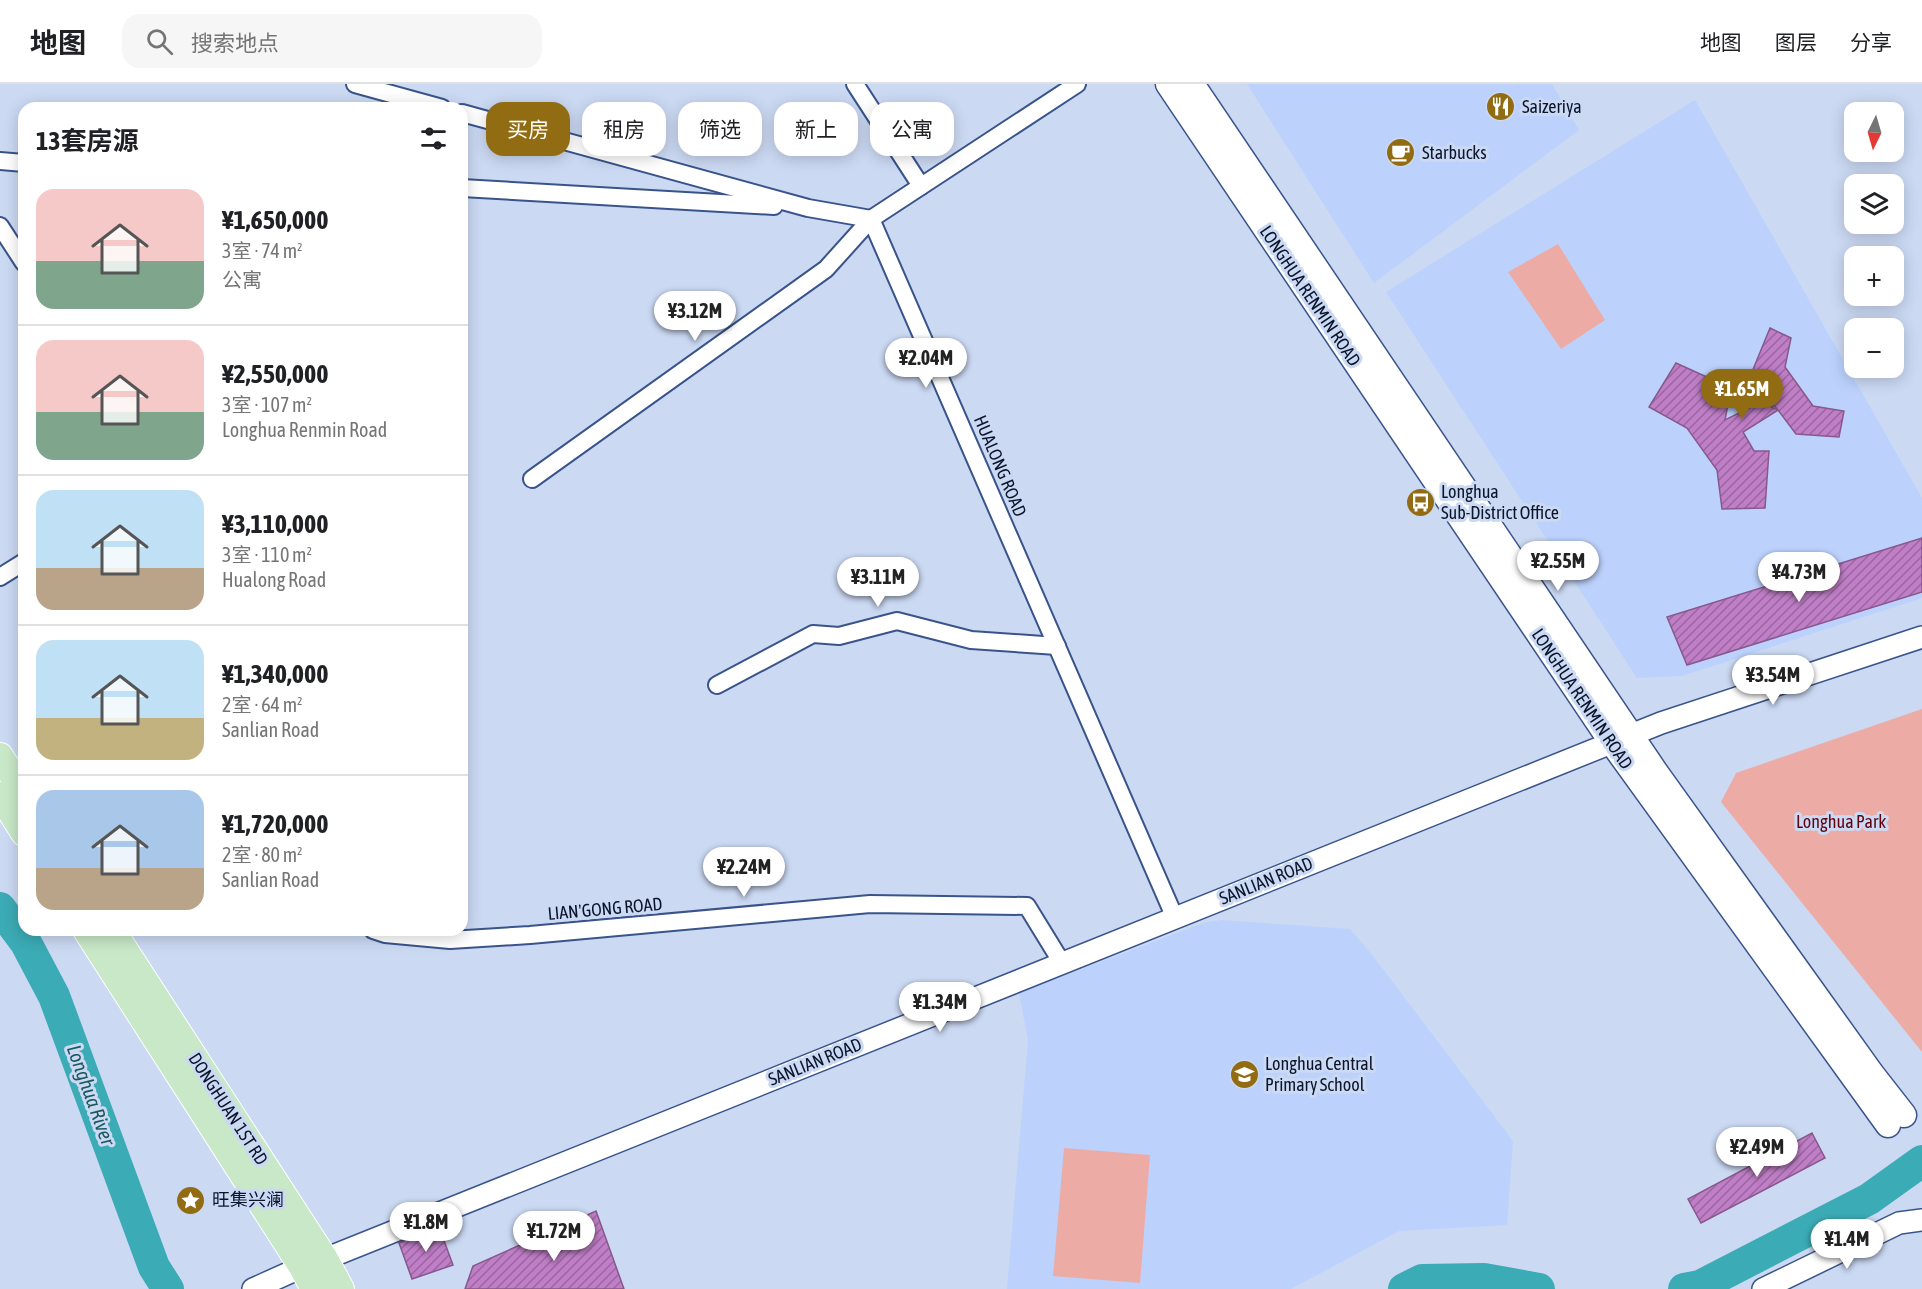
<!DOCTYPE html>
<html lang="zh">
<head>
<meta charset="utf-8">
<style>
  :root { --surface:#fff; --page:#f6f6f6; --text:#202124; --muted:#757577; --line:#e0e0e0; --accent:#916c13 }
  body { margin:0; font-family:"Asap Condensed","Noto Sans SC",sans-serif; background:var(--page); color:var(--text); height:100vh; display:flex; flex-direction:column; font-size:22px; white-space:nowrap }
  * { box-sizing:border-box; margin:0 }
  p { font-size:20px; color:var(--muted) }
  .icon { flex:none; width:33px; height:33px; fill:none; stroke:currentColor; stroke-width:2; stroke-linecap:round; stroke-linejoin:round }
  .map { position:relative; flex:1; overflow:hidden }
  .details { position:absolute; left:18px; top:18px; width:450px; height:834px; display:flex; flex-direction:column; background:var(--surface); border-radius:18px; box-shadow:0 3px 15px #0003 }
  .details>* { flex:none }
  .guide { position:absolute; left:486px; top:18px; width:570px; height:54px; display:flex; gap:12px }
  .needle { width:39px; rotate:185deg }
  .controls { position:absolute; left:1844px; top:18px; display:grid; gap:12px }
  .controls a { display:grid; place-items:center; width:60px; height:60px; border-radius:12px; background:var(--surface); box-shadow:0 3px 15px #0003; font-size:30px }
  .price { position:absolute; translate:-50% -51px; padding:0 14px; border-radius:21px; background:#fff; color:#222; font-size:20px; line-height:39px; filter:drop-shadow(0 2px 3px #0008) }
  .price::after { content:''; position:absolute; left:50%; top:36px; width:18px; height:14px; margin-left:-9px; background:inherit; clip-path:polygon(0 0,100% 0,50% 100%) }
  .price.current { background:var(--accent); color:#fff }
  ul { padding:0; list-style:none }
  li { display:flex; align-items:center; gap:18px; height:150px; padding:0 18px }
  li+li { border-top:2px solid var(--line) }
  li span { display:grid; place-items:center; flex:none; width:168px; height:120px; border-radius:18px; color:#555 }
  li>.icon { margin-inline-start:auto }
  span .icon { width:72px; height:72px; fill:#fffc; stroke-width:1 }
  li b { font-size:26px }
  h2 { display:flex; justify-content:space-between; align-items:center; height:72px; padding:0 18px; font-size:26px }
  .tag { padding:0 21px; border-radius:18px; background:var(--surface); box-shadow:0 3px 15px #0003; font-size:21px; line-height:54px }
  .tag.current { background:var(--accent); color:#fff }
  header { display:flex; align-items:center; gap:36px; box-sizing:border-box; height:84px; padding:0 30px; background:var(--surface); border-bottom:2px solid var(--line) }
  header strong { font-size:28px }
  nav { display:flex; gap:33px; margin-inline-start:auto; font-size:21px }
  .search { width:420px; height:54px; background:var(--page); display:flex; align-items:center; gap:15px; box-sizing:border-box; padding:0 21px; border-radius:18px; color:var(--muted); font-size:22px }
  .map>svg:first-child { display:block }
  .built { fill:#bcd2fc }
  .park { fill:#edaba6 }
  .lines { fill:none; stroke-linecap:round; stroke-linejoin:round }
  .river { stroke:#3babb5; stroke-width:32 }
  .building { fill:url(#building-hatch); stroke:#87588c; stroke-width:1.5 }
  .minor-casing { stroke:#39548b; stroke-width:20 }
  .tertiary-casing { stroke:#39548b; stroke-width:24 }
  .secondary-casing { stroke:#39548b; stroke-width:27 }
  .primary-casing { stroke:#fff; stroke-width:28 }
  .minor { stroke:#fff; stroke-width:16 }
  .tertiary { stroke:#fff; stroke-width:21 }
  .secondary { stroke:#fff; stroke-width:24 }
  .primary { stroke:#c8e8c7; stroke-width:26 }
  .labels { text-anchor:middle; stroke-width:6; stroke-linejoin:round; paint-order:stroke }
  .poi-label { font-size:18px; fill:#0a152c; stroke:#cbd9f3; text-anchor:start }
  .street-label { font-size:18px; fill:#0a152c; stroke:#cbd9f3 }
  .park-label { font-size:18px; fill:#61030f; stroke:#cbd9f3 }
  .water-label { font-size:20px; font-style:italic; fill:#1b595e; stroke:#cbd9f3 }
</style>
</head>
<body>
<header>
<strong>地图</strong>
<div class="search"><svg class="icon" aria-label="search" viewBox="0 0 24 24"><circle cx="10" cy="10" r="6"/><path d="M15 15l6 6"/></svg>搜索地点</div>
<nav><a>地图</a><a>图层</a><a>分享</a></nav>
</header>
<div class="map">
<svg width="1922" height="1205" viewBox="0 0 1922 1205">
  <defs>
    <pattern id="building-hatch" width="6" height="6" patternUnits="userSpaceOnUse" patternTransform="scale(1.5)"><rect width="6" height="6" fill="#bf7ec6"/><path d="M-1 1l2-2M0 6l6-6M5 7l2-2" fill="none" stroke="#9966a1"/></pattern>
  </defs>
  <rect width="100%" height="100%" fill="#cbd9f3"/>
  <g class="built">
    <polygon points="1247,0 1552,0 1579,46 1374,199"/>
    <polygon points="1695,16 1922,414 1922,514 1682,592 1637,594 1386,208"/>
    <polygon points="1221,836 1350,845 1373,872 1513,1057 1507,1141 1399,1147 1291,1205 1007,1205 1028,956 1019,909 1203,839"/>
  </g>
  <g class="park">
    <polygon points="1558,160 1605,236 1561,265 1508,188"/>
    <polygon points="1922,625 1922,968 1721,718 1736,689"/>
    <polygon points="1064,1064 1150,1071 1140,1199 1053,1192"/>
  </g>
  <g class="lines">
    <g class="river">
      <polyline points="0,824 26,859 54,912 154,1183 168,1205"/>
      <polyline points="1404,1205 1422,1196 1484,1195 1539,1205"/>
      <polyline points="1684,1205 1700,1202 1869,1115 1922,1077"/>
    </g>
  </g>
  <g class="building">
    <polygon points="1770,244 1791,254 1785,283 1813,322 1844,327 1839,353 1796,350 1778,326 1743,348 1754,367 1769,367 1765,424 1722,425 1717,386 1687,344 1649,323 1676,279 1731,304 1725,336 1761,318 1778,326 1773,320 1773,324 1752,288"/>
    <polygon points="1922,454 1922,508 1687,581 1667,533"/>
    <polygon points="1812,1049 1825,1074 1701,1139 1688,1115"/>
    <polygon points="596,1127 624,1205 465,1205 473,1182"/>
    <polygon points="439,1143 453,1181 412,1195 399,1159"/>
  </g>
  <g class="lines">
    <defs>
      <g id="minor">
        <polyline points="355,0 442,24"/>
        <polyline points="855,0 921,102"/>
        <polyline points="462,29 808,124 871,135 1175,834"/>
        <polyline points="0,77 24,79"/>
        <polyline points="462,104 774,122"/>
        <polyline points="0,142 24,179"/>
        <polyline points="532,395 826,185 871,135 1077,0"/>
        <polyline points="0,493 24,478"/>
        <polyline points="717,601 813,550 839,552 897,537 971,556 1057,562"/>
        <polyline points="373,846 385,850 450,856 530,851 870,820 1027,822 1062,879"/>
      </g>
      <g id="tertiary">
        <polyline points="253,1205 302,1183 325,1175 1661,639 1922,553"/>
        <polyline points="1763,1205 1899,1139 1922,1136"/>
      </g>
      <g id="secondary">
        <polyline points="1168,0 1612,659 1888,1041"/>
        <polyline points="1192,0 1655,687 1872,990 1904,1031"/>
      </g>
      <g id="primary">
        <polyline points="0,672 24,709"/>
        <polyline points="0,711 24,749"/>
        <polyline points="86,846 302,1183 314,1205"/>
        <polyline points="112,846 325,1175 341,1205"/>
      </g>
    </defs>
    <use href="#minor" class="minor-casing"/>
    <use href="#tertiary" class="tertiary-casing"/>
    <use href="#secondary" class="secondary-casing"/>
    <use href="#primary" class="primary-casing"/>
    <use href="#minor" class="minor"/>
    <use href="#tertiary" class="tertiary"/>
    <use href="#secondary" class="secondary"/>
    <use href="#primary" class="primary"/>
  </g>
  <defs>
    <symbol id="restaurant-disc" viewBox="-11 -11 22 22"><circle r="9.5" fill="#916c13" stroke="#cbd9f3"/><path d="M-5-6h1v4h1v-4h1v4h1v-4h1v5L-1.5 .5V6h-2V.5L-5-1ZM5-6V6H3V1.5H1.5Q1.5-4 5-6Z" fill="#fff"/></symbol>
    <symbol id="cafe-disc" viewBox="-11 -11 22 22"><circle r="9.5" fill="#916c13" stroke="#cbd9f3"/><path d="M-5.5-4.5H6V0H3Q3 3.5 0 3.5H-2.5Q-5.5 3.5-5.5 0ZM3-3.2v2h1.7v-2ZM-6 4.5H4V6H-6Z" fill="#fff"/></symbol>
    <symbol id="bus-disc" viewBox="-11 -11 22 22"><circle r="9.5" fill="#916c13" stroke="#cbd9f3"/><path d="M-5-6H5V4H4V6H2V4H-2V6H-4V4H-5ZM-3.5-4V0h7V-4ZM-3.5 1.2v1.5H-2V1.2ZM2 1.2v1.5H3.5V1.2Z" fill="#fff"/></symbol>
    <symbol id="school-disc" viewBox="-11 -11 22 22"><circle r="9.5" fill="#916c13" stroke="#cbd9f3"/><path d="M0-5L7-2L0 1L-7-2ZM-4 1L0 2.5L4 1V4Q0 6-4 4Z" fill="#fff"/></symbol>
    <symbol id="sight-disc" viewBox="-11 -11 22 22"><circle r="9.5" fill="#916c13" stroke="#cbd9f3"/><path d="M0-6L1.8-2.2L6-1.7L2.9 1.2L3.7 5.4L0 3.3L-3.7 5.4L-2.9 1.2L-6-1.7L-1.8-2.2Z" fill="#fff"/></symbol>
  </defs>
  <g fill-rule="evenodd">
    <use href="#restaurant-disc" x="1484" y="6" width="33" height="33"/>
    <use href="#cafe-disc" x="1384" y="52" width="33" height="33"/>
    <use href="#bus-disc" x="1404" y="402" width="33" height="33"/>
    <use href="#school-disc" x="1228" y="974" width="33" height="33"/>
    <use href="#sight-disc" x="174" y="1100" width="33" height="33"/>
  </g>
  <g class="labels">
    <g class="poi-label">
      <text x="1522" y="29">Saizeriya</text>
      <text x="1422" y="75">Starbucks</text>
      <text x="1441" y="414">Longhua<tspan x="1441" dy="21">Sub-District Office</tspan></text>
      <text x="1265" y="986">Longhua Central<tspan x="1265" dy="21">Primary School</tspan></text>
      <text x="212" y="1122">旺集兴澜</text>
    </g>
    <g class="street-label">
      <text transform="translate(1310 212) rotate(56)" y="6">LONGHUA RENMIN ROAD</text>
      <text transform="translate(1000 382) rotate(67)" y="6">HUALONG ROAD</text>
      <text transform="translate(1582 615) rotate(56)" y="6">LONGHUA RENMIN ROAD</text>
      <text transform="translate(1266 797) rotate(-22)" y="6">SANLIAN ROAD</text>
      <text transform="translate(605 825) rotate(-5)" y="6">LIAN'GONG ROAD</text>
      <text transform="translate(815 978) rotate(-22)" y="6">SANLIAN ROAD</text>
      <text transform="translate(228 1025) rotate(57)" y="6">DONGHUAN 1ST RD</text>
    </g>
    <g class="park-label">
      <text x="1841" y="744">Longhua Park</text>
    </g>
    <g class="water-label">
      <text transform="translate(91 1011) rotate(70)" y="7">Longhua River</text>
    </g>
  </g>
</svg>
<div class="controls">
<a><svg class="needle" viewBox="-14 -14 28 28"><path d="M0-13l5 13h-10z" fill="#e53935"/><path d="M0 13l5-13h-10z" fill="#757577"/></svg></a>
<a><svg class="icon" aria-label="layers" viewBox="0 0 24 24"><path d="M12 4l9 5-9 5-9-5zM3 14l9 5 9-5"/></svg></a>
<a>+</a>
<a>−</a>
</div>
<b class="price" style="left:695px;top:258px">¥3.12M</b>
<b class="price" style="left:926px;top:305px">¥2.04M</b>
<b class="price current" style="left:1742px;top:336px">¥1.65M</b>
<b class="price" style="left:1558px;top:508px">¥2.55M</b>
<b class="price" style="left:1799px;top:519px">¥4.73M</b>
<b class="price" style="left:878px;top:524px">¥3.11M</b>
<b class="price" style="left:1773px;top:622px">¥3.54M</b>
<b class="price" style="left:744px;top:814px">¥2.24M</b>
<b class="price" style="left:940px;top:949px">¥1.34M</b>
<b class="price" style="left:1757px;top:1094px">¥2.49M</b>
<b class="price" style="left:426px;top:1169px">¥1.8M</b>
<b class="price" style="left:554px;top:1178px">¥1.72M</b>
<b class="price" style="left:1847px;top:1186px">¥1.4M</b>
<div class="guide">
<a class="tag current">买房</a>
<a class="tag">租房</a>
<a class="tag">筛选</a>
<a class="tag">新上</a>
<a class="tag">公寓</a>
</div>
<section class="details">
<h2>13套房源<svg class="icon" aria-label="filters" viewBox="0 0 24 24"><path d="M4 7h16M4 17h16"/><circle cx="9" cy="7" r="2"/><circle cx="15" cy="17" r="2"/></svg></h2>
<ul>
<li><span style="background:linear-gradient(#f6c9c9 60%,#7fa58c 0)"><svg class="icon" aria-label="home" viewBox="0 0 24 24"><path d="M3 11l9-7 9 7M6 9v11h12V9"/></svg></span><div><b>¥1,650,000</b><p>3室 · 74 m²</p><p>公寓</p></div></li>
<li><span style="background:linear-gradient(#f6c9c9 60%,#7fa58c 0)"><svg class="icon" aria-label="home" viewBox="0 0 24 24"><path d="M3 11l9-7 9 7M6 9v11h12V9"/></svg></span><div><b>¥2,550,000</b><p>3室 · 107 m²</p><p>Longhua Renmin Road</p></div></li>
<li><span style="background:linear-gradient(#bfe0f5 65%,#b9a48a 0)"><svg class="icon" aria-label="home" viewBox="0 0 24 24"><path d="M3 11l9-7 9 7M6 9v11h12V9"/></svg></span><div><b>¥3,110,000</b><p>3室 · 110 m²</p><p>Hualong Road</p></div></li>
<li><span style="background:linear-gradient(#bfe0f5 65%,#c2b280 0)"><svg class="icon" aria-label="home" viewBox="0 0 24 24"><path d="M3 11l9-7 9 7M6 9v11h12V9"/></svg></span><div><b>¥1,340,000</b><p>2室 · 64 m²</p><p>Sanlian Road</p></div></li>
<li><span style="background:linear-gradient(#a9c7e8 65%,#b9a48a 0)"><svg class="icon" aria-label="home" viewBox="0 0 24 24"><path d="M3 11l9-7 9 7M6 9v11h12V9"/></svg></span><div><b>¥1,720,000</b><p>2室 · 80 m²</p><p>Sanlian Road</p></div></li>
</ul>
</section>
</div>
</body>
</html>
